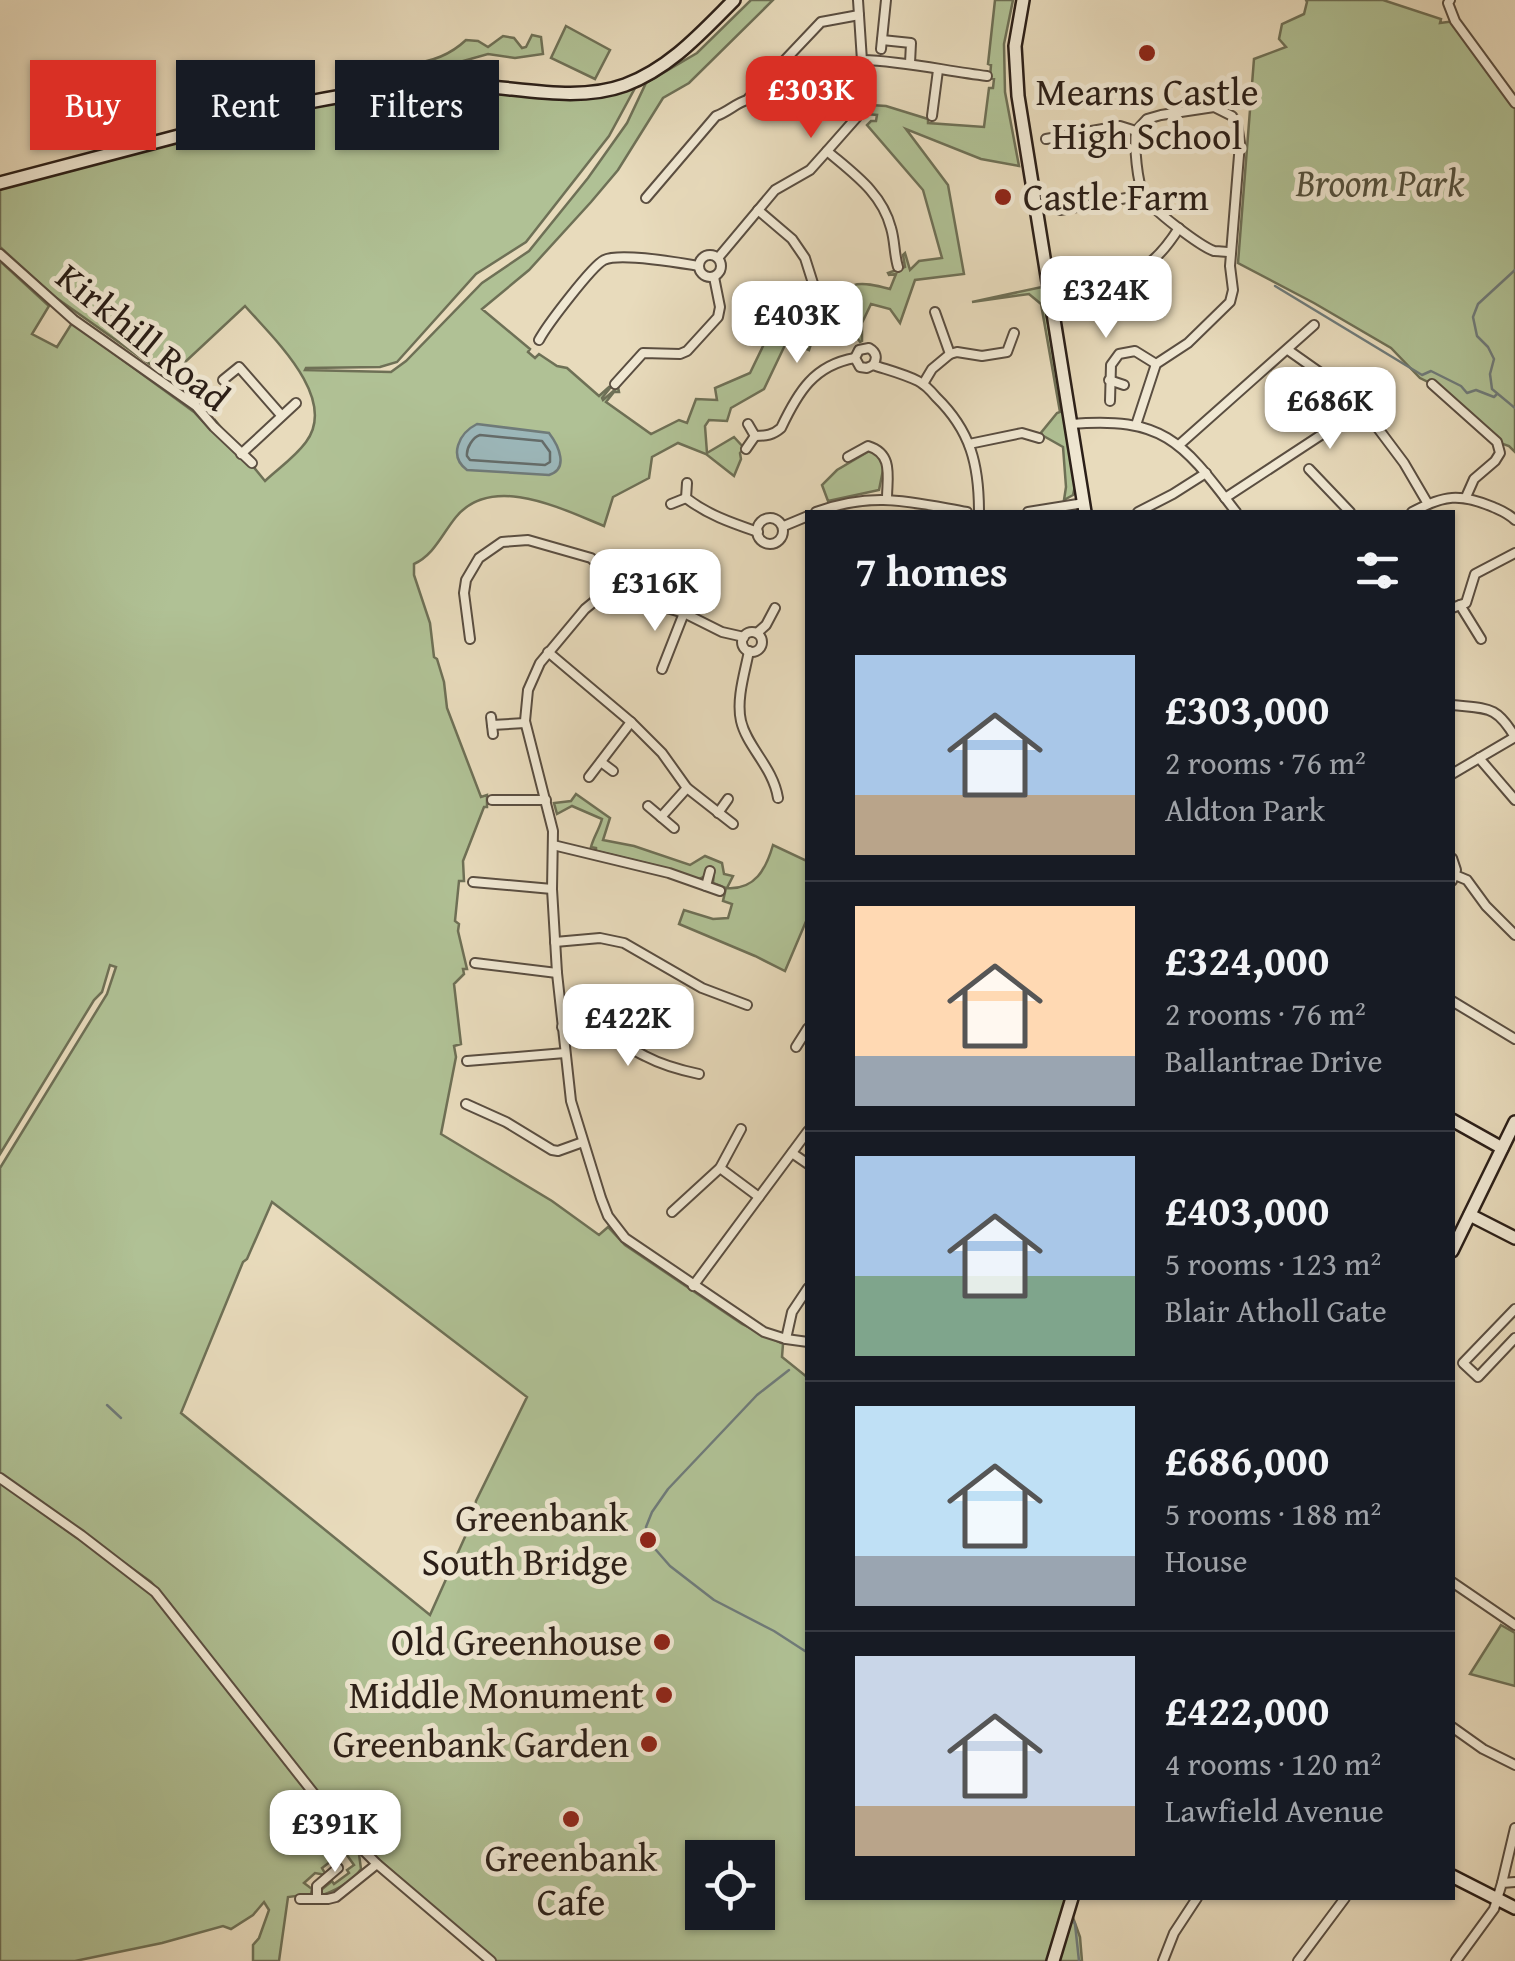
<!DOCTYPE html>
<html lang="en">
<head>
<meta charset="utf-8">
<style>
  :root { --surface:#171b24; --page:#242831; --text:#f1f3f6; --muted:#9ea1a6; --line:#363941; --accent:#d93025 }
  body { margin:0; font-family:"Gentium Book Plus",serif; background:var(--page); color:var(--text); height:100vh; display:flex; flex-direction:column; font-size:38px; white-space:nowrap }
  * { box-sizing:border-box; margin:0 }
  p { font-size:32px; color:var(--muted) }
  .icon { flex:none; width:55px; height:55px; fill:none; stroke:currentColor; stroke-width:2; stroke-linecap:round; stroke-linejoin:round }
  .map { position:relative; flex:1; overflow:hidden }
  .drawer { position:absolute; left:805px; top:510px; width:650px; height:1390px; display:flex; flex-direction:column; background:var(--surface); border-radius:0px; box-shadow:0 2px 8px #0004 }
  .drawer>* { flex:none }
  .guide { position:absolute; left:30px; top:60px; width:625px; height:90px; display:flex; gap:20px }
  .fabs { position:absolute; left:685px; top:1840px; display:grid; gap:20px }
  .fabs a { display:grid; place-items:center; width:90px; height:90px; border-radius:0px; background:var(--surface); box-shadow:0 2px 8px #0004; font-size:50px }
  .price { position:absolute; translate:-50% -85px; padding:0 22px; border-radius:20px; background:#fff; color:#222; font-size:32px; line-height:65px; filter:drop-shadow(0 2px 5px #0008) }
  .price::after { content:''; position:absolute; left:50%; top:60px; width:30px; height:22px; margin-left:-15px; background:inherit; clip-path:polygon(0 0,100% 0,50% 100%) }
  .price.on { background:var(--accent); color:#fff }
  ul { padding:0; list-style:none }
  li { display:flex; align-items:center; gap:30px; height:250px; padding:0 50px }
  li+li { border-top:2px solid var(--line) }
  li span { display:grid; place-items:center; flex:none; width:280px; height:200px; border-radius:0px; color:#555 }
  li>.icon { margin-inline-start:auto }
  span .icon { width:120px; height:120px; fill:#fffc; stroke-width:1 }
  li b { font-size:42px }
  h2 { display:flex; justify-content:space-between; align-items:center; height:120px; padding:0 50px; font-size:42px }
  .chip { padding:0 35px; border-radius:0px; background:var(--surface); box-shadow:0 2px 8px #0004; font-size:35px; line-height:90px }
  .chip.on { background:var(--accent); color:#fff }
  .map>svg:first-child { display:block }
  .green { fill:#b0c195; stroke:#6e7056; stroke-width:2.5; fill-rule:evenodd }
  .water { fill:#9cb8bb; stroke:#6f7b7a; stroke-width:2.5 }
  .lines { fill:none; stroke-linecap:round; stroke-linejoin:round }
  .shore { stroke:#646c6a; stroke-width:2.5 }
  .stream { stroke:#6f7b7a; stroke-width:2.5 }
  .street-casing { stroke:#5a4e41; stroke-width:12 }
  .secondary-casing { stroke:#2b1f18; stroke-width:16 }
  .street { stroke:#f0e8d3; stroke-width:8 }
  .secondary { stroke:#f0e8d3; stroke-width:11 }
  .poi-dot { fill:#8f2418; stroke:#f0e8d3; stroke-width:4 }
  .labels { text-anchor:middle; stroke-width:10; stroke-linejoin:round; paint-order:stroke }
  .poi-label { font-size:38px; fill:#2b1f18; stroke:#f0e8d3; text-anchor:end }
  .park-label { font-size:38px; font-style:italic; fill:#53503e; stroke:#f0e8d3 }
  .street-label { font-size:38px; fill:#2b1f18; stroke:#f0e8d3 }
</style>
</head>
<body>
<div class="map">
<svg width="1515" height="1961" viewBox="0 0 1515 1961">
  <rect width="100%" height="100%" fill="#e8dbbc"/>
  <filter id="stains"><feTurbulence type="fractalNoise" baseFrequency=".002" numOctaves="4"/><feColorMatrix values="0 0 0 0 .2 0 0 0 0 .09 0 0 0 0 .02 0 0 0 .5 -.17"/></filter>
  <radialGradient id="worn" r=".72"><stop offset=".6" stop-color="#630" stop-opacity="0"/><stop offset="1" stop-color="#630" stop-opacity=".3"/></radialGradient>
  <g class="green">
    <path d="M751 0H773L689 83 663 98 618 170 591 202 529 270 482 309 530 349 528 352 535 358 539 354 557 366 567 368 599 396 609 387 610 388 602 398 603 400 618 387 619 392H614L606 402 651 434 679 420 687 423 696 399 717 400 715 388 750 373 765 342 784 320 797 324 813 311 810 296 814 304 825 305V302C855 282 855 280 890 289L896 274 889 275 888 273 905 267 903 255 905 253 910 270 919 261 942 258 923 190 867 125 871 121H876L877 115 865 114 870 93 869 73H871V105L886 106 928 119V123L984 127 989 88H993L994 79 990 78 991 65 988 64 995 0H1013L1004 44 1005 92 1019 166 981 159 906 129 948 185 964 274 915 280 900 323 890 309 871 304 862 323V341L860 342 841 314 814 335 809 350 789 342 785 345 764 389 731 408 727 421 709 420 705 426 707 453 734 437 744 448 740 453 741 459 734 476 706 454 678 443 652 457 649 478 613 497 604 526C562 509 492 473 456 517 442 534 434 555 414 564V575L430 623 434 657 437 659 444 682 447 708 481 797 487 795V807H484L463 861 464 881H459L455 921 459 924 458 931 467 969H463L464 974 454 984 461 1044 454 1046 456 1057 441 1134 552 1201 599 1235 608 1227 625 1245 742 1324 783 1344 782 1357 807 1377 808 1898H1066L1080 1937 1082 1961H496L370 1852 321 1801 246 1701 201 1648 170 1604 151 1582 0 1474V1168L107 994 116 967 110 965 102 992 94 1000 0 1154V261L49 306 32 334 57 347 72 323 194 412 208 427 215 420 265 481C279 468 295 457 306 442 339 398 272 337 245 306L169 377 187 394 166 381 168 377 55 297 0 247V188L325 103 418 89 474 90 567 99 604 95 635 88 609 136 526 242 476 274 397 362 380 367 306 368 305 370 391 372 406 361 482 283 529 251 588 178 627 123 646 83 697 53ZM272 1202 527 1397 476 1501 473 1519 430 1615 181 1413 243 1262 247 1259ZM702 1858H758V1912H702Z"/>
    <polygon points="1306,0 1383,0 1441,19 1440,23 1455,21 1515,103 1515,452 1509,446 1497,442 1432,384 1420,378 1391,348 1314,303 1238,263 1254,59 1286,47 1279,39 1282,24 1304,14 1307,2"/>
    <polygon points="566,26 610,50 595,79 551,58"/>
    <path d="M532 35 541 37 543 54 515 58 488 54 424 72H407L411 64C433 61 450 55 466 40L478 41 488 47 503 36 514 38 522 48 526 47Z"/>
    <polygon points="1042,287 1075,486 1073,495 1064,500 1066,487 1063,447 1040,434 1057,413 1060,412 1041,304 1029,294 972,302"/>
    <polygon points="871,450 881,457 883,470 879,490 828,501 822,485 837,470"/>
    <path d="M576 794 610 818 603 840 634 846 690 865 705 856 722 863 724 874 733 876 727 888C755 890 766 869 773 845L807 861V919L785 971 755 956 679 924 684 910 713 919 728 918 732 904 723 901 726 888 713 883 714 871 708 870 705 876 697 880 653 865 596 851V848L591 847C594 836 599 830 602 819L572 806 557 814 554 803 571 801Z"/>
    <path d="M0 1483 123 1570 151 1593 347 1842 359 1854 361 1869C353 1881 336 1890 323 1895L321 1893V1890L332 1881 334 1884 349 1873 347 1870 354 1865 344 1851 322 1868 326 1875 315 1873 304 1883 312 1889 311 1894 288 1897 279 1961H253V1945L259 1938 269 1910 264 1902 253 1915 231 1929 223 1926 162 1943 75 1961H0Z"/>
    <polygon points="1501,1625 1515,1633 1515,1686 1470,1674"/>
  </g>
  <path class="water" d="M477 424 549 433C559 446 569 469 549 475L467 470C448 456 459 433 477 424Z"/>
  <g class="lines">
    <path class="shore" d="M480 435 542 441 550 452V462L545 465 470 460 467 456C466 448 473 437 480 435Z"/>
    <g class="stream">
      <polyline points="1515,270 1478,304 1473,317 1477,336 1488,347 1494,359 1490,374 1492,389 1515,408"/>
      <polyline points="1275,286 1422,375 1431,371 1461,386 1467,393 1476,390 1494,397 1497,394"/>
      <polyline points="789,1370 757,1395 668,1489 652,1512 646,1527 649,1542 670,1566 714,1600 774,1631 808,1653"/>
      <polyline points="107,1405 121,1418"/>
      <polyline points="1070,1916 1075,1924 1079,1961"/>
    </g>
    <defs>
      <g id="street">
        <polyline points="1450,0 1448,3 1455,21 1515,103"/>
        <polyline points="882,40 911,43 910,63"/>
        <polyline points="881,49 886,0"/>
        <path d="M862 60C905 61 945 71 987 76"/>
        <polyline points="932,116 938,70"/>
        <path d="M1136 131C1134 146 1137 182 1144 196 1151 209 1200 246 1214 251 1217 251 1227 252 1231 252"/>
        <polyline points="1046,139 1120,126 1136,131 1147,119 1161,115 1214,107 1232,116 1237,124 1240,143 1230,266 1233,290 1230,302 1188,343 1156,364 1136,425"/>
        <path d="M827 151C854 174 882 193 891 228 895 241 894 254 898 267"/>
        <path d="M646 198 716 116C728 112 736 103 747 100L821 22 859 15"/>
        <polyline points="758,210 792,239 805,258 818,299"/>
        <polyline points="1060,210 1143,195"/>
        <polyline points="0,254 74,320 196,406 214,427 252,463"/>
        <circle cx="710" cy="266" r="11"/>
        <polyline points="718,258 775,190 810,170 827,151 857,117 863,103 864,91 858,0"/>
        <polyline points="1091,278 1099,314"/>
        <path d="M1074 280C1131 271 1145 281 1179 228"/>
        <polyline points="935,312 950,354"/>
        <path d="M539 340C547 325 592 266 604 260 620 252 680 263 699 266"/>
        <polyline points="1288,350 1322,374 1339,375 1344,378 1361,408"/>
        <path d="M873 365C878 358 876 352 869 348L859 350 855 358 860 367 867 368 873 365C888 370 904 374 918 381 926 385 931 391 936 397 971 431 979 465 979 512"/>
        <polyline points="223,380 239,367 281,415"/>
        <polyline points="1109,380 1124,385"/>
        <polyline points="615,384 643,353 680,354 687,351 718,317 720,307 714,277"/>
        <polyline points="923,384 932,369 950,354 957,352 982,356 1007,352 1014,333"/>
        <polyline points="1432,384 1497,442 1500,453 1495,461 1474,479 1466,497"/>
        <polyline points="1110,401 1111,365 1119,354 1135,351 1156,364"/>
        <polyline points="1371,419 1404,463 1428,504"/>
        <path d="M748 424 755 436C766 436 773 435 781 428 798 392 814 365 855 358"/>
        <path d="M1071 424C1165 416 1183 443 1236 512"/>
        <polyline points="969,444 1022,433 1039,438"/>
        <polyline points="1179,445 1314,325"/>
        <polyline points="746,449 755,436"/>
        <polyline points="241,454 296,403"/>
        <path d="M848 457 868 446C894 454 887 477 887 499"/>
        <polyline points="1309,469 1350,512"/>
        <path d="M687 483 686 498C708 515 732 523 758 532"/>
        <polyline points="1225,498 1382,395"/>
        <polyline points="671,504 686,498"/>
        <path d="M816 512C874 491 910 502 967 512"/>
        <polyline points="1028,512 1084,503"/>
        <polyline points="1138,512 1173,494 1206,473"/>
        <path d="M1412 512C1444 495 1460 493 1493 507 1502 511 1508 513 1515 520"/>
        <circle cx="770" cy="531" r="13"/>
        <polyline points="784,526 808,516"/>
        <polyline points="1460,605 1481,639"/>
        <polyline points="1452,608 1466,603 1475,574 1515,553"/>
        <circle cx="752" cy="642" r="10"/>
        <polyline points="757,633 766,625 775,608"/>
        <polyline points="744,637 722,632 684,613 640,600 622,596 596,600 585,609 540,663 528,690 525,721 553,831 552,889 557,973 571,1101 601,1198 608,1216 625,1238 764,1332 786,1339 808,1342"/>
        <polyline points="470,639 464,593 466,580 479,558 502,542 528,540 591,558 601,567 608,597"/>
        <path d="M749 651C745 672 736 699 741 721 747 747 773 767 778 798"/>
        <polyline points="548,652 631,722 662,753 687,788 733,824"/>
        <polyline points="662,669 684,613"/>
        <path d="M1452 705C1488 709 1496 705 1515 737"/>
        <polyline points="491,717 493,734"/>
        <polyline points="492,725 525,723"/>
        <polyline points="1479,758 1515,800"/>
        <polyline points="601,762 613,771"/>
        <polyline points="1452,774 1515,737"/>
        <polyline points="589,777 631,722"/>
        <polyline points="492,800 546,800"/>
        <polyline points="648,806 674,828"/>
        <polyline points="718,813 728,799"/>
        <polyline points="661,817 687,788"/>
        <polyline points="553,845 669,873 720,891"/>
        <polyline points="1452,858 1456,870 1452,881"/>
        <polyline points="1455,875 1467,880 1486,906 1515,935"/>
        <polyline points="473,882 552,889"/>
        <polyline points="706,886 710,871"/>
        <polyline points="555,942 600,938 624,943 702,988 747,1005"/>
        <polyline points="475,963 557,973"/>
        <polyline points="1452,1001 1515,1039"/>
        <path d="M562 1027C599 1023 614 1041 645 1056 662 1065 680 1070 699 1074"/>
        <polyline points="796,1047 808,1028"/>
        <polyline points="467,1061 565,1053"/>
        <polyline points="466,1104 506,1122 552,1150 558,1151 583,1142"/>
        <polyline points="792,1153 808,1164"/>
        <polyline points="720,1168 759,1197"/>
        <polyline points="672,1212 720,1168 741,1129"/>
        <polyline points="693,1286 808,1131"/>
        <polyline points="1515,1309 1463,1363 1478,1377 1515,1338"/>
        <polyline points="786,1339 792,1312 808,1288"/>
        <polyline points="0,1478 81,1535 155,1592 341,1828 377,1864 491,1961"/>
        <polyline points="1452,1582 1515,1625"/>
        <polyline points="1452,1727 1483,1749 1515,1765"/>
        <polyline points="1502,1883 1515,1828"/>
        <polyline points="300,1899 328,1899 336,1897 377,1864"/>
        <polyline points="317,1899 317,1886 338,1868"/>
        <polyline points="1163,1961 1174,1933 1197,1898"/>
        <polyline points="1298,1961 1345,1898"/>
        <polyline points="1456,1961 1494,1909 1502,1883 1515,1882"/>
      </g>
      <g id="secondary">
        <polyline points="1023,0 1015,46 1018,96 1085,512"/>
        <path d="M0 183 304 103C355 93 405 85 457 85 511 85 573 104 625 85 670 68 701 33 734 0"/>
        <polyline points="1452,1120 1502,1148"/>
        <polyline points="1470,1215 1515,1238"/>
        <polyline points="1452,1251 1515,1122"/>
        <polyline points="1452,1876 1515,1908"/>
        <polyline points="1053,1961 1072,1898"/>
      </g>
    </defs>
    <use href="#street" class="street-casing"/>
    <use href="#secondary" class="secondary-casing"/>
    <use href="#street" class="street"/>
    <use href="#secondary" class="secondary"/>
  </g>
  <g class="poi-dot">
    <circle cx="1147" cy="53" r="10"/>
    <circle cx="1003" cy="197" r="10"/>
    <circle cx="648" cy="1540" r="10"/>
    <circle cx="662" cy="1642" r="10"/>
    <circle cx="664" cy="1695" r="10"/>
    <circle cx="649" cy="1744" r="10"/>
    <circle cx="571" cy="1819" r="10"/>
  </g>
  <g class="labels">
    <g class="poi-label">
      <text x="1147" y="105" text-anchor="middle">Mearns Castle<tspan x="1147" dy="44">High School</tspan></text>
      <text x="1023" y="210" text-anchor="start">Castle Farm</text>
      <text x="628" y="1531">Greenbank<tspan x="628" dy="44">South Bridge</tspan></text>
      <text x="642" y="1655">Old Greenhouse</text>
      <text x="644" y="1708">Middle Monument</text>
      <text x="629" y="1757">Greenbank Garden</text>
      <text x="571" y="1871" text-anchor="middle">Greenbank<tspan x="571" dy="44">Cafe</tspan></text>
    </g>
    <g class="park-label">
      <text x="1380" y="196">Broom Park</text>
    </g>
    <g class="street-label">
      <text transform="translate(143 337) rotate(39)" y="13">Kirkhill Road</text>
    </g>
  </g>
  <rect width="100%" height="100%" filter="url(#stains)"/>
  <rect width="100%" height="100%" fill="url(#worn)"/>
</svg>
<div class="fabs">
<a><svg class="icon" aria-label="locate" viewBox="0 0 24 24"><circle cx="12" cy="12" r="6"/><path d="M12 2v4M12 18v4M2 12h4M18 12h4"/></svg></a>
</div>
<b class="price on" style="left:811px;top:141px">£303K</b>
<b class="price" style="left:1106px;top:341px">£324K</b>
<b class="price" style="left:797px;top:366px">£403K</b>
<b class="price" style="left:1330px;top:452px">£686K</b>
<b class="price" style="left:655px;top:634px">£316K</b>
<b class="price" style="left:628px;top:1069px">£422K</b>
<b class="price" style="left:335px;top:1875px">£391K</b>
<div class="guide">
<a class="chip on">Buy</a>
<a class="chip">Rent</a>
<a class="chip">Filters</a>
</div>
<section class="drawer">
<h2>7 homes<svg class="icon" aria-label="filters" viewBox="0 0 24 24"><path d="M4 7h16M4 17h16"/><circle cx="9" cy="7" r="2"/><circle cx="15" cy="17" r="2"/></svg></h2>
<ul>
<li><span style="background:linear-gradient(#a9c7e8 70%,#b9a48a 0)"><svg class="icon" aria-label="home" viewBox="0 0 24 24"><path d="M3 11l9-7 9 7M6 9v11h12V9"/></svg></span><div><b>£303,000</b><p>2 rooms · 76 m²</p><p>Aldton Park</p></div></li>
<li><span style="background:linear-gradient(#ffd9b3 75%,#9aa5b1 0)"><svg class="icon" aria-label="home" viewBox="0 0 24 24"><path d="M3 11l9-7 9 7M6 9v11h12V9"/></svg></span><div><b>£324,000</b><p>2 rooms · 76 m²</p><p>Ballantrae Drive</p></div></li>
<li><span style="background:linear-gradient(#a9c7e8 60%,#7fa58c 0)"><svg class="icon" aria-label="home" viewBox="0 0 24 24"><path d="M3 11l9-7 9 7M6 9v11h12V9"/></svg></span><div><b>£403,000</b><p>5 rooms · 123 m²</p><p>Blair Atholl Gate</p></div></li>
<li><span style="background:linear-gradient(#bfe0f5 75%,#9aa5b1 0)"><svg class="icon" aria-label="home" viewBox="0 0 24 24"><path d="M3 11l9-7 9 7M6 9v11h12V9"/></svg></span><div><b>£686,000</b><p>5 rooms · 188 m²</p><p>House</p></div></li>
<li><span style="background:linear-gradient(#c9d6e8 75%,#b9a48a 0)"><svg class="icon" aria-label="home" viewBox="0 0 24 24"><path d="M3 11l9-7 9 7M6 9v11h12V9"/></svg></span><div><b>£422,000</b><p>4 rooms · 120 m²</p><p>Lawfield Avenue</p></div></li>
</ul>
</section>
</div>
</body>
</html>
